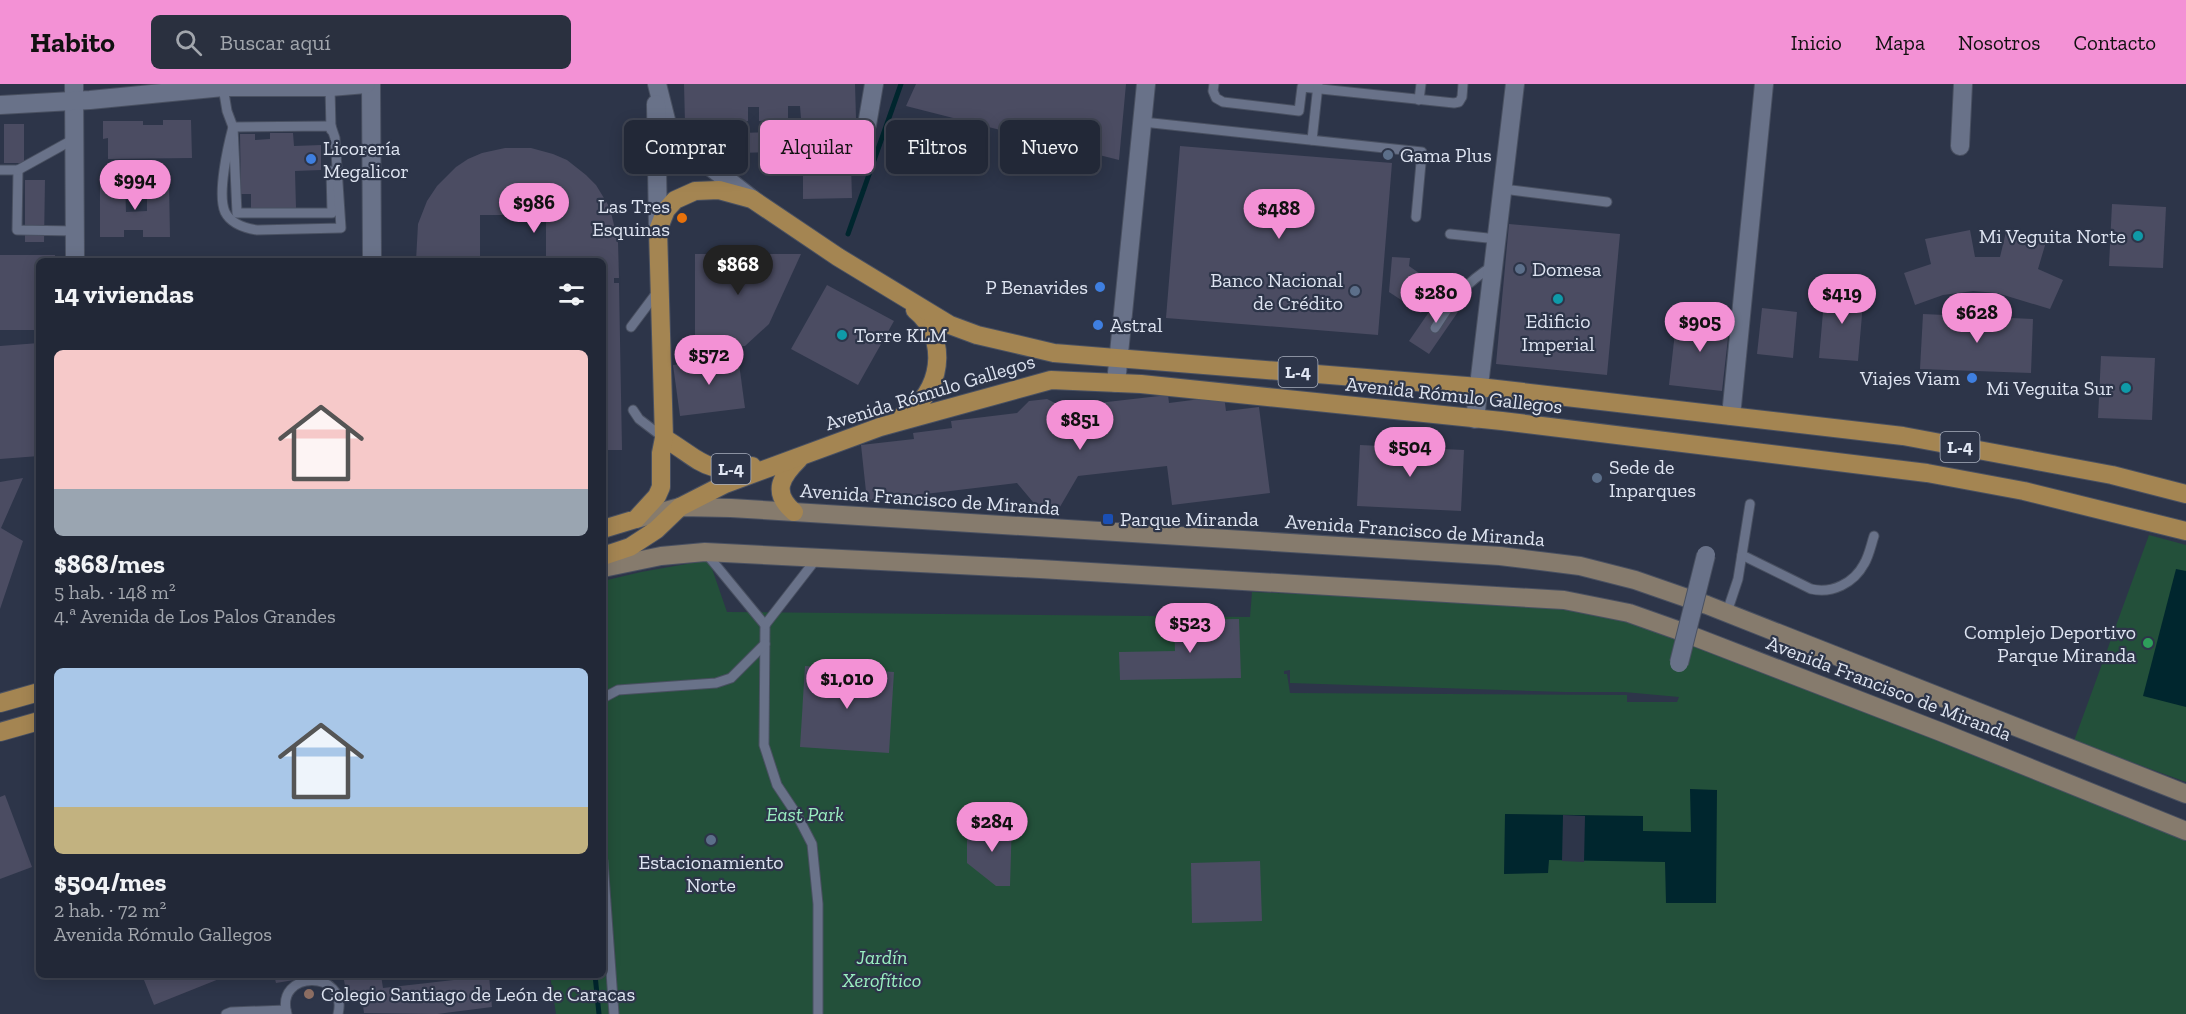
<!DOCTYPE html>
<html lang="es">
<head>
<meta charset="utf-8">
<style>
  :root { --surface:#222837; --page:#2a303f; --text:#f1f3f6; --muted:#a2a6ad; --line:#3f4452; --accent:#f391d5 }
  body { margin:0; font-family:"Zilla Slab",serif; background:var(--page); color:var(--text); height:100vh; display:flex; flex-direction:column; font-size:22px; white-space:nowrap }
  * { box-sizing:border-box; margin:0 }
  p { font-size:20px; color:var(--muted) }
  .icon { flex:none; width:33px; height:33px; fill:none; stroke:currentColor; stroke-width:2; stroke-linecap:round; stroke-linejoin:round }
  .map { position:relative; flex:1; overflow:hidden }
  .sheet { position:absolute; left:36px; top:174px; width:570px; height:720px; display:flex; flex-direction:column; background:var(--surface); border-radius:9px; box-shadow:0 3px 15px #0003,0 0 0 2px var(--line) }
  .sheet>* { flex:none }
  .hud { position:absolute; left:624px; top:36px; width:570px; height:54px; display:flex; gap:12px }
  .price { position:absolute; translate:-50% -51px; padding:0 14px; border-radius:21px; background:var(--accent); color:#111; font-size:20px; line-height:39px; filter:drop-shadow(0 2px 3px #0008) }
  .price::after { content:''; position:absolute; left:50%; top:36px; width:18px; height:14px; margin-left:-9px; background:inherit; clip-path:polygon(0 0,100% 0,50% 100%) }
  .price.selected { background:#222; color:#fff }
  ul { padding:0; list-style:none }
  li { display:grid; align-content:center; gap:12px; height:318px; padding:0 18px }
  li span { display:grid; place-items:center; height:186px; border-radius:9px; color:#555 }
  li>.icon { margin-inline-start:auto }
  span .icon { width:108px; height:108px; fill:#fffc; stroke-width:1 }
  li b { font-size:26px }
  h2 { display:flex; justify-content:space-between; align-items:center; height:72px; padding:0 18px; font-size:26px }
  .chip { padding:0 21px; border-radius:9px; background:var(--surface); box-shadow:0 3px 15px #0003,0 0 0 2px var(--line); font-size:21px; line-height:54px }
  .chip.selected { background:var(--accent); color:#111 }
  header { display:flex; align-items:center; gap:36px; box-sizing:border-box; height:84px; padding:0 30px; background:var(--accent); color:#111 }
  header strong { font-size:28px }
  nav { display:flex; gap:33px; margin-inline-start:auto; font-size:21px }
  .search { width:420px; height:54px; background:var(--page); display:flex; align-items:center; gap:15px; box-sizing:border-box; padding:0 21px; border-radius:9px; color:var(--muted); font-size:22px }
  .map>svg:first-child { display:block }
  .green { fill:#23503a; fill-rule:evenodd }
  .water { fill:#00262e }
  .pier { fill:#2d3549 }
  .lines { fill:none; stroke-linecap:round; stroke-linejoin:round }
  .stream { stroke:#00262e; stroke-width:5 }
  .building { fill:#4b4c62 }
  .lane-casing { stroke:#495061; stroke-width:11 }
  .street-casing { stroke:#495061; stroke-width:20 }
  .secondary-casing { stroke:#495061; stroke-width:20 }
  .primary-casing { stroke:#495061; stroke-width:20 }
  .lane { stroke:#697289; stroke-width:9 }
  .street { stroke:#697289; stroke-width:18 }
  .secondary { stroke:#867b6d; stroke-width:18 }
  .primary { stroke:#a48552; stroke-width:18 }
  .street-bridge-casing { stroke:#495061; stroke-width:20; stroke-linecap:butt }
  .street-bridge { stroke:#697289; stroke-width:18 }
  .service-dot { fill:#5c6f8a; stroke:#2d3549; stroke-width:2 }
  .shop-dot { fill:#3f7fe0; stroke:#2d3549; stroke-width:2 }
  .food-dot { fill:#e8710a; stroke:#2d3549; stroke-width:2 }
  .culture-dot { fill:#0f9aa8; stroke:#2d3549; stroke-width:2 }
  .transit-dot { fill:#1a4fb4; stroke:#2d3549; stroke-width:2 }
  .leisure-dot { fill:#2e9e5b; stroke:#2d3549; stroke-width:2 }
  .education-dot { fill:#8d6e63; stroke:#2d3549; stroke-width:2 }
  .labels { text-anchor:middle; stroke-width:4.5; stroke-linejoin:round; paint-order:stroke }
  .shield { fill:#2d3549; stroke:#a9b0bf; stroke-width:1.5 }
  .shield-label { font-size:18px; font-weight:bold; fill:#dee4f1 }
  .poi-label { font-size:20px; fill:#dee4f1; stroke:#2d3549; text-anchor:start }
  .street-label { font-size:20px; fill:#dee4f1; stroke:#2d3549 }
  .park-label { font-size:20px; font-style:italic; fill:#9aefc1; stroke:#2d3549 }
</style>
</head>
<body>
<header>
<strong>Habito</strong>
<div class="search"><svg class="icon" aria-label="search" viewBox="0 0 24 24"><circle cx="10" cy="10" r="6"/><path d="M15 15l6 6"/></svg>Buscar aquí</div>
<nav><a>Inicio</a><a>Mapa</a><a>Nosotros</a><a>Contacto</a></nav>
</header>
<div class="map">
<svg width="2186" height="930" viewBox="0 0 2186 930">
  <rect width="100%" height="100%" fill="#2d3549"/>
  <g class="green">
    <polygon points="2149,451 2186,461 2186,698 2074,657"/>
    <path d="M709 476 727 528 1250 533 1252 508 1564 521 1636 539 1970 667 2186 757V930H556L550 891H603V497L641 488ZM1290 586V599L1565 608H1624L1679 613 1677 618H1627V611L1290 609 1287 590H1284V587Z"/>
  </g>
  <g class="water">
    <polygon points="2176,485 2186,487 2186,623 2143,612"/>
    <polygon points="1690,705 1717,706 1716,819 1666,819 1665,778 1549,776 1548,789 1504,790 1505,730 1643,732 1643,747 1691,748"/>
  </g>
  <polygon class="pier" points="1563,731 1585,732 1584,778 1562,777"/>
  <g class="lines">
    <g class="stream">
      <polyline points="848,150 901,0"/>
      <polyline points="595,891 599,930"/>
    </g>
  </g>
  <g class="building">
    <polygon points="684,0 855,0 856,34 801,35 800,22 788,22 788,36 759,37 759,23 748,23 748,37 685,39"/>
    <polygon points="916,0 1126,0 1119,76 906,22"/>
    <polygon points="163,36 191,36 192,74 108,75 108,54 103,55 103,37 143,37 143,41 163,41"/>
    <rect x="4" y="40" width="20" height="39"/>
    <polygon points="850,46 852,114 803,115 803,92 770,92 770,68 740,69 740,49"/>
    <polygon points="270,49 293,49 294,62 321,61 321,86 295,87 296,124 251,124 251,110 241,110 240,50 255,50 255,56 270,55"/>
    <polygon points="1180,62 1392,79 1378,251 1166,234"/>
    <polygon points="505,64 531,64 553,70 567,76 586,91 596,101 610,124 618,158 619,194 614,194 614,199 619,199 622,366 603,366 603,177 546,177 546,131 480,131 480,177 416,177 418,140 427,117 437,102 456,83 468,75 482,69"/>
    <polygon points="25,96 45,96 44,158 25,158"/>
    <polygon points="100,98 125,98 126,128 147,127 147,98 169,98 170,153 143,153 143,146 124,146 124,153 100,153"/>
    <polygon points="2112,120 2166,123 2163,184 2109,182"/>
    <polygon points="1509,140 1620,150 1607,291 1496,280"/>
    <polygon points="1970,146 1975,173 2000,173 2006,148 2046,158 2038,185 2063,196 2050,225 1997,209 1973,207 1943,211 1915,221 1904,189 1931,180 1925,155"/>
    <polygon points="695,170 801,170 769,240 745,262 695,266"/>
    <polygon points="0,171 55,171 55,177 39,177 39,246 0,246"/>
    <polygon points="1392,173 1410,174 1409,182 1439,203 1421,229 1389,208"/>
    <polygon points="354,174 354,177 273,177 273,175"/>
    <polygon points="827,201 894,237 858,301 791,265"/>
    <polygon points="1825,205 1864,208 1858,277 1819,274"/>
    <polygon points="1442,209 1462,222 1429,270 1409,257"/>
    <polygon points="1762,224 1797,228 1793,274 1757,270"/>
    <polygon points="1923,230 2033,235 2031,289 1920,285"/>
    <polygon points="1677,231 1730,236 1722,307 1669,301"/>
    <polygon points="39,259 39,372 0,375 0,262"/>
    <polygon points="738,272 745,324 680,332 673,281"/>
    <polygon points="2101,272 2155,274 2152,336 2098,334"/>
    <polygon points="1168,311 1169,319 1224,312 1226,327 1259,323 1270,409 1172,421 1167,382 1078,392 1057,428 1043,430 1017,399 867,417 861,361 914,355 913,349 952,344 951,337 1017,329 1029,317 1047,315 1063,323"/>
    <polygon points="1360,361 1464,366 1461,427 1357,422"/>
    <polygon points="23,394 1,444 23,457 0,525 0,398"/>
    <polygon points="1239,535 1241,594 1120,596 1119,568 1175,567 1174,536"/>
    <polygon points="805,582 894,588 889,669 800,663"/>
    <polygon points="5,711 32,783 0,795 0,713"/>
    <polygon points="1012,736 1010,802 996,802 967,779 967,755 1002,738"/>
    <polygon points="1260,777 1262,837 1192,839 1191,779"/>
    <polygon points="142,891 229,891 154,921"/>
    <polygon points="274,891 318,891 318,892 276,899"/>
    <polygon points="343,891 381,891 383,904 489,892 492,923 437,930 364,929 361,907 346,907"/>
  </g>
  <g class="lines">
    <defs>
      <g id="lane">
        <polyline points="1214,0 1213,7 1216,14 1223,18 1299,27 1302,3 1454,19 1459,18 1462,13 1463,0"/>
        <polyline points="223,3 227,27 233,43 237,129 332,129 331,87"/>
        <polyline points="330,3 331,46"/>
        <polyline points="1419,16 1421,0"/>
        <polyline points="1143,38 1422,68 1416,133"/>
        <path d="M331 42 335 54 341 144 257 146C244 144 231 140 225 128 217 110 228 62 233 43Z"/>
        <polyline points="1312,56 1318,1"/>
        <polyline points="0,86 18,86 17,146 75,147"/>
        <polyline points="18,86 74,55"/>
        <polyline points="1503,105 1607,118"/>
        <polyline points="1450,150 1497,155"/>
        <polyline points="631,243 658,207"/>
        <path d="M1435 244C1453 215 1464 200 1494 181"/>
        <polyline points="633,326 639,335 664,354"/>
        <polyline points="705,468 765,541 764,661 777,701 797,731 812,760 818,820 818,930"/>
        <path d="M1742 471 1811 505C1832 510 1854 499 1864 480 1869 472 1871 461 1874 452"/>
        <polyline points="1727,528 1738,495 1750,420"/>
        <polyline points="765,541 817,474"/>
        <polyline points="603,614 618,606 716,599 731,594 765,560"/>
        <polyline points="603,777 614,930"/>
        <polyline points="226,930 231,928 286,926"/>
        <path d="M287 930C274 886 349 885 338 930"/>
      </g>
      <g id="street">
        <polyline points="74,0 75,177"/>
        <polyline points="371,0 372,177"/>
        <polyline points="657,0 668,44 676,56 752,115"/>
        <polyline points="656,20 658,146"/>
        <polyline points="0,21 90,16 223,3 330,3 366,0"/>
        <polyline points="867,41 874,0"/>
        <polyline points="1960,62 1963,0"/>
        <polyline points="1116,299 1146,0"/>
        <polyline points="1731,332 1764,0"/>
        <polyline points="1475,335 1515,0"/>
      </g>
      <g id="secondary">
        <polyline points="636,435 680,423 731,424 1500,472 1580,482 1635,496 1707,521 2186,710"/>
        <polyline points="603,484 661,472 705,468 1040,485 1564,516 1629,529 1677,546 1941,648 2186,747"/>
      </g>
      <g id="primary">
        <path d="M903 331C942 311 950 254 915 226"/>
        <path d="M664 354C701 376 704 391 752 382"/>
        <path d="M794 428C771 408 781 393 799 375"/>
        <polyline points="603,445 636,435 657,412 661,403 661,369 664,354 658,146 666,126 675,116 695,107 719,106 752,115 838,173 950,241 977,251 1054,269 1479,303 1903,352 2112,391 2186,410"/>
        <polyline points="603,472 630,463 656,446 680,423 725,400 880,343 1051,296 1141,300 1502,337 1927,389 2024,407 2186,447"/>
        <polyline points="0,619 39,608"/>
        <polyline points="0,648 39,637"/>
      </g>
    </defs>
    <use href="#lane" class="lane-casing"/>
    <use href="#street" class="street-casing"/>
    <use href="#secondary" class="secondary-casing"/>
    <use href="#primary" class="primary-casing"/>
    <use href="#lane" class="lane"/>
    <use href="#street" class="street"/>
    <use href="#secondary" class="secondary"/>
    <use href="#primary" class="primary"/>
    <defs>
      <polyline id="street-bridge" points="1679,579 1706,471"/>
    </defs>
    <use href="#street-bridge" class="street-bridge-casing"/>
    <use href="#street-bridge" class="street-bridge"/>
  </g>
  <g class="service-dot">
    <circle cx="1388" cy="71" r="6"/>
    <circle cx="1520" cy="185" r="6"/>
    <circle cx="1355" cy="207" r="6"/>
    <circle cx="1597" cy="394" r="6"/>
    <circle cx="711" cy="756" r="6"/>
  </g>
  <g class="shop-dot">
    <circle cx="311" cy="75" r="6"/>
    <circle cx="1100" cy="203" r="6"/>
    <circle cx="1098" cy="241" r="6"/>
    <circle cx="1972" cy="294" r="6"/>
  </g>
  <circle class="food-dot" cx="682" cy="134" r="6"/>
  <g class="culture-dot">
    <circle cx="2138" cy="152" r="6"/>
    <circle cx="1558" cy="215" r="6"/>
    <circle cx="842" cy="251" r="6"/>
    <circle cx="2126" cy="304" r="6"/>
  </g>
  <rect class="transit-dot" x="1102" y="429" width="12" height="12" rx="3"/>
  <circle class="leisure-dot" cx="2148" cy="559" r="6"/>
  <circle class="education-dot" cx="309" cy="910" r="6"/>
  <g class="labels">
    <g class="shield">
      <rect x="1278.5" y="273" width="39" height="30" rx="4.5"/>
      <rect x="1940.5" y="348" width="39" height="30" rx="4.5"/>
      <rect x="711.5" y="370" width="39" height="30" rx="4.5"/>
    </g>
    <g class="shield-label">
      <text x="1298" y="294">L-4</text>
      <text x="1960" y="369">L-4</text>
      <text x="731" y="391">L-4</text>
    </g>
    <g class="poi-label">
      <text x="323" y="71">Licorería<tspan x="323" dy="23">Megalicor</tspan></text>
      <text x="1400" y="78">Gama Plus</text>
      <text x="670" y="129" text-anchor="end">Las Tres<tspan x="670" dy="23">Esquinas</tspan></text>
      <text x="2126" y="159" text-anchor="end">Mi Veguita Norte</text>
      <text x="1532" y="192">Domesa</text>
      <text x="1343" y="203" text-anchor="end">Banco Nacional<tspan x="1343" dy="23">de Crédito</tspan></text>
      <text x="1088" y="210" text-anchor="end">P Benavides</text>
      <text x="1558" y="244" text-anchor="middle">Edificio<tspan x="1558" dy="23">Imperial</tspan></text>
      <text x="1110" y="248">Astral</text>
      <text x="854" y="258">Torre KLM</text>
      <text x="1960" y="301" text-anchor="end">Viajes Viam</text>
      <text x="2114" y="311" text-anchor="end">Mi Veguita Sur</text>
      <text x="1609" y="390">Sede de<tspan x="1609" dy="23">Inparques</tspan></text>
      <text x="1120" y="442">Parque Miranda</text>
      <text x="2136" y="555" text-anchor="end">Complejo Deportivo<tspan x="2136" dy="23">Parque Miranda</tspan></text>
      <text x="711" y="785" text-anchor="middle">Estacionamiento<tspan x="711" dy="23">Norte</tspan></text>
      <text x="321" y="917">Colegio Santiago de León de Caracas</text>
    </g>
    <g class="street-label">
      <text transform="translate(930 308) rotate(-17)" y="7">Avenida Rómulo Gallegos</text>
      <text transform="translate(1454 311) rotate(6)" y="7">Avenida Rómulo Gallegos</text>
      <text transform="translate(930 415) rotate(4)" y="7">Avenida Francisco de Miranda</text>
      <text transform="translate(1415 446) rotate(4)" y="7">Avenida Francisco de Miranda</text>
      <text transform="translate(1889 604) rotate(21)" y="7">Avenida Francisco de Miranda</text>
    </g>
    <g class="park-label">
      <text x="805" y="737">East Park</text>
      <text x="882" y="880">Jardín<tspan x="882" dy="23">Xerofítico</tspan></text>
    </g>
  </g>
</svg>
<b class="price" style="left:135px;top:127px">$994</b>
<b class="price" style="left:534px;top:150px">$986</b>
<b class="price" style="left:1279px;top:156px">$488</b>
<b class="price selected" style="left:738px;top:212px">$868</b>
<b class="price" style="left:1436px;top:240px">$280</b>
<b class="price" style="left:1842px;top:241px">$419</b>
<b class="price" style="left:1977px;top:260px">$628</b>
<b class="price" style="left:1700px;top:269px">$905</b>
<b class="price" style="left:709px;top:302px">$572</b>
<b class="price" style="left:1080px;top:367px">$851</b>
<b class="price" style="left:1410px;top:394px">$504</b>
<b class="price" style="left:1190px;top:570px">$523</b>
<b class="price" style="left:847px;top:626px">$1,010</b>
<b class="price" style="left:992px;top:769px">$284</b>
<div class="hud">
<a class="chip">Comprar</a>
<a class="chip selected">Alquilar</a>
<a class="chip">Filtros</a>
<a class="chip">Nuevo</a>
</div>
<section class="sheet">
<h2>14 viviendas<svg class="icon" aria-label="filters" viewBox="0 0 24 24"><path d="M4 7h16M4 17h16"/><circle cx="9" cy="7" r="2"/><circle cx="15" cy="17" r="2"/></svg></h2>
<ul>
<li><span style="background:linear-gradient(#f6c9c9 75%,#9aa5b1 0)"><svg class="icon" aria-label="home" viewBox="0 0 24 24"><path d="M3 11l9-7 9 7M6 9v11h12V9"/></svg></span><div><b>$868/mes</b><p>5 hab. · 148 m²</p><p>4.ª Avenida de Los Palos Grandes</p></div></li>
<li><span style="background:linear-gradient(#a9c7e8 75%,#c2b280 0)"><svg class="icon" aria-label="home" viewBox="0 0 24 24"><path d="M3 11l9-7 9 7M6 9v11h12V9"/></svg></span><div><b>$504/mes</b><p>2 hab. · 72 m²</p><p>Avenida Rómulo Gallegos</p></div></li>
</ul>
</section>
</div>
</body>
</html>
